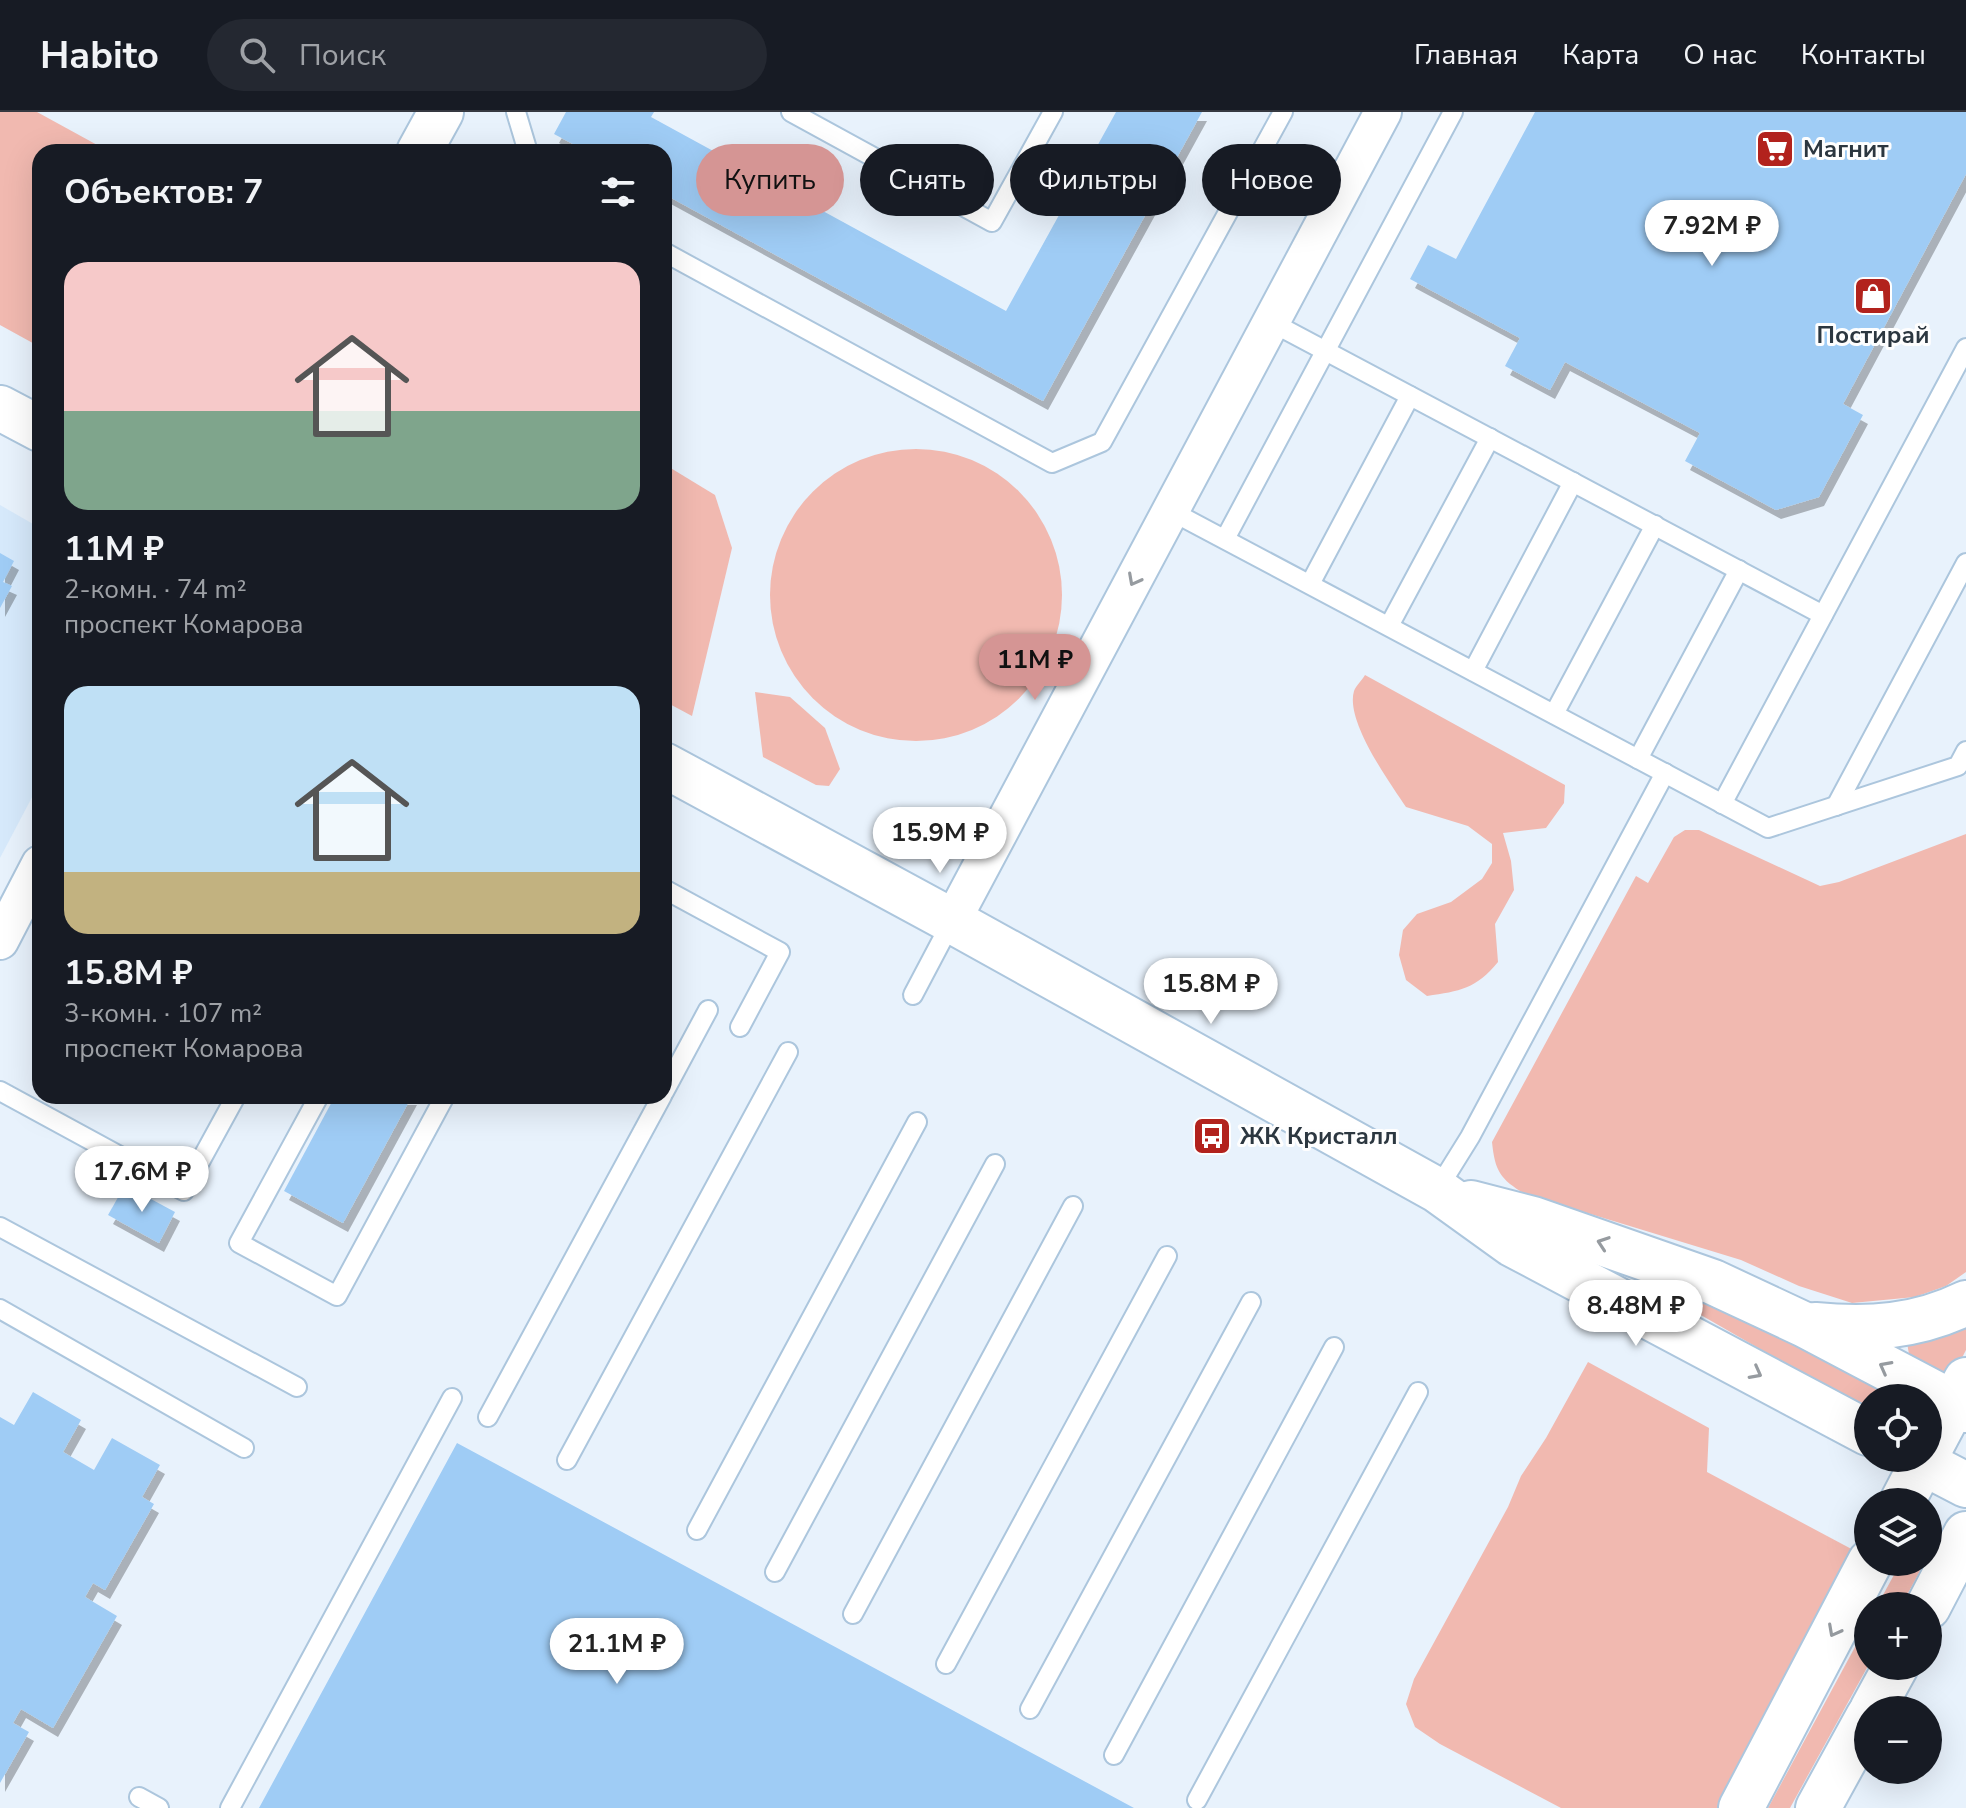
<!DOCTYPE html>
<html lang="ru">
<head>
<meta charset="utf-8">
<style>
  :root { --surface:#171b24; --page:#242831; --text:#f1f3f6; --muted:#9ea1a6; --line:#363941; --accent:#d59594 }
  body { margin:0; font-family:"Nunito Sans",sans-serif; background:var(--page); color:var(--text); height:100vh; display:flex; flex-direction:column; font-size:30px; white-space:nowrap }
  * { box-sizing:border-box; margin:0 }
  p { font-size:26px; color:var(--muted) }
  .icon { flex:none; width:44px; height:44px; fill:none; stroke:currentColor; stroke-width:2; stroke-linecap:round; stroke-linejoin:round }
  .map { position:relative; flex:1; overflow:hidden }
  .sheet { position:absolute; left:32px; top:32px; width:640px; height:960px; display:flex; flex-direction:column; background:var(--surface); border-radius:24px; box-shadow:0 8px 32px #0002 }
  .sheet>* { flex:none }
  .banner { position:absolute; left:696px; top:32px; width:760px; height:72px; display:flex; gap:16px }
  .controls { position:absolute; left:1854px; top:1272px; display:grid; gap:16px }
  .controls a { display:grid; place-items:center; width:88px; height:88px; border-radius:50%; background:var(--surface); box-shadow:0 8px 32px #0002; font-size:40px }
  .price { position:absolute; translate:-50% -68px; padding:0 18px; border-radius:28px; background:#fff; color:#222; font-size:26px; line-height:52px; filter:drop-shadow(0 2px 4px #0008) }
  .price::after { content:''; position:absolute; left:50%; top:48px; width:24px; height:18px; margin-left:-12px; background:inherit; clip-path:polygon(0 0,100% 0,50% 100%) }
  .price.current { background:var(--accent); color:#111 }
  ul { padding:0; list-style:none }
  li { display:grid; align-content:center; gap:16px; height:424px; padding:0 32px }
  li span { display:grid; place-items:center; height:248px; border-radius:24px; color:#555 }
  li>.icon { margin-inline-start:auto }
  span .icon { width:144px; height:144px; fill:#fffc; stroke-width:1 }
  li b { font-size:34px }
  h2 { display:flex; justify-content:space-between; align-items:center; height:96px; padding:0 32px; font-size:34px }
  .pill { padding:0 28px; border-radius:36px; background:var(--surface); box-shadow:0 8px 32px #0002; font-size:28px; line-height:72px }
  .pill.current { background:var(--accent); color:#111 }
  header { display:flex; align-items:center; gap:48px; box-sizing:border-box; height:112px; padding:0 40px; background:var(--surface); border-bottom:2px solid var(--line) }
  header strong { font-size:38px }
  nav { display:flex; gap:44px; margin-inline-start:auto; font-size:28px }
  .search { width:560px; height:72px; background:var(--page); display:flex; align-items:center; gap:20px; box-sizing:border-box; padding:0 28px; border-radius:44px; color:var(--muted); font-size:30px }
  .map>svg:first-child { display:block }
  .built { fill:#d6e9fb }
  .green { fill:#f1b9b0 }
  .building { fill:#9fccf5; filter:url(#shadow) }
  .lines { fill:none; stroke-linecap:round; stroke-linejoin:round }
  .lane-casing { stroke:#acc6dd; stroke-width:22 }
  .street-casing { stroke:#acc6dd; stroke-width:40 }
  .secondary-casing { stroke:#acc6dd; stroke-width:48 }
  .lane { stroke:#fff; stroke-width:18 }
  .street { stroke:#fff; stroke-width:36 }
  .secondary { stroke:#fff; stroke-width:44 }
  .oneway { stroke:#969ba0 }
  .labels { text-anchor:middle; stroke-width:6; stroke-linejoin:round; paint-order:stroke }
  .poi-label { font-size:24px; font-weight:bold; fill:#2c3740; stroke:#fefefe; text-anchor:start }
</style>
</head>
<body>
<header>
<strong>Habito</strong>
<div class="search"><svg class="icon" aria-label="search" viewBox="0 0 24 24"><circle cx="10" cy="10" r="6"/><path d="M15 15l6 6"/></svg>Поиск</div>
<nav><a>Главная</a><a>Карта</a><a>О нас</a><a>Контакты</a></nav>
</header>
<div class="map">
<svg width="1966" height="1696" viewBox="0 0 1966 1696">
  <defs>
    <filter id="shadow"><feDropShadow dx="5" dy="9" stdDeviation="0" flood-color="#0004"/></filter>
  </defs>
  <rect width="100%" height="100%" fill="#e8f2fc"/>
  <polygon class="built" points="0,393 40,416 40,670 0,746"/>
  <g class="green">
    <polygon points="0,0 37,0 110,40 40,40 40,235 0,213"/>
    <circle cx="916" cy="483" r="146"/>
    <polygon points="664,352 715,383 732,436 692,604 664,589"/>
    <path d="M1365 563 1565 673 1564 691 1546 716 1503 721 1511 749 1514 778 1495 812 1498 850C1476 877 1460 879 1427 884L1406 868 1399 843 1403 818 1417 802 1451 790 1482 767 1492 751V732L1468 714 1406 695C1390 671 1345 609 1354 579 1356 574 1362 568 1365 563Z"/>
    <polygon points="755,580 790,585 825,616 840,657 829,674 816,673 763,645"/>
    <path d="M1685 718H1699L1820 774 1839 770 1966 722V1160L1946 1174 1915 1185 1852 1191 1799 1174 1741 1148 1525 1082C1500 1067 1495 1059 1492 1030L1636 764 1648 771 1674 725Z"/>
    <polygon points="1640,1168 1716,1194 1839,1248 1897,1286 1868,1286 1868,1299"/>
    <polygon points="1966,1210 1966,1238 1948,1273 1911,1253 1907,1231"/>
    <polygon points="1588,1250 1709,1316 1707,1360 1859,1441 1721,1696 1561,1696 1440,1632 1415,1615 1406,1592 1414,1567 1508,1395 1521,1364 1546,1326"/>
    <polygon points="1901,1450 1925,1450 1901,1494 1877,1494"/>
    <polygon points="1868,1511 1868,1554 1790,1696 1768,1696"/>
  </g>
  <g class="building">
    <polygon points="566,0 654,0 651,5 1006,199 1116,0 1202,0 1043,289 664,82 664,40 588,40 554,22"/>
    <polygon points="1535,0 1966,0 1966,62 1843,292 1863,303 1819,385 1776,398 1685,349 1700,321 1565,250 1550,278 1505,254 1520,226 1410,167 1428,133 1456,147"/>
    <polygon points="0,441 14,449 3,470 12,474 0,496"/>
    <polygon points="335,984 412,984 343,1111 284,1079"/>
    <polygon points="125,1073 175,1100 159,1131 108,1103"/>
    <polygon points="33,1280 81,1308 63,1340 94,1358 112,1326 160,1353 142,1385 154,1392 105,1478 93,1471 85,1485 117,1504 53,1616 21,1597 13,1611 29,1620 0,1671 0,1305 14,1313"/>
    <polygon points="457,1331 674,1448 1134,1696 259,1696"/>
  </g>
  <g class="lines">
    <defs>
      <g id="lane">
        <polyline points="516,0 528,40"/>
        <polyline points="791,0 992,110 1053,0"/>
        <polyline points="664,140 1052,351 1102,330 1283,0"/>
        <polyline points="1271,210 1823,503"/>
        <polyline points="1171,399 1768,716 1958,654 1966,639"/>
        <polyline points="1225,427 1453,0"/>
        <polyline points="1310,472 1410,284"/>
        <polyline points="1389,514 1490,326"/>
        <polyline points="1473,559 1573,370"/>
        <polyline points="1554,602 1655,413"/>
        <polyline points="1638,647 1739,458"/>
        <polyline points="1722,692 1966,236"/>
        <polyline points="1836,694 1966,451"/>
        <polyline points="664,777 780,840 740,915"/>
        <polyline points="913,883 952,809"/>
        <polyline points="0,979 184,1079 236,984"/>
        <polyline points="664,980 708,898"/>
        <polyline points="319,984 239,1131 337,1184 445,984"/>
        <polyline points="1437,1078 1470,1025 1665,661"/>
        <polyline points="0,1115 297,1275"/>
        <polyline points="0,1197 244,1336"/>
        <polyline points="488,1305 662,984"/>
        <polyline points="567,1348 788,940"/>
        <polyline points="697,1418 917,1010"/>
        <polyline points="775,1460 995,1052"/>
        <polyline points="853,1502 1073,1094"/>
        <polyline points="946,1552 1167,1144"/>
        <polyline points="1030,1597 1251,1190"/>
        <polyline points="1114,1643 1334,1235"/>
        <polyline points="139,1685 159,1696"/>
        <polyline points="1197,1688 1418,1280"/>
        <polyline points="230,1696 452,1286"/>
      </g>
      <g id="street">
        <polyline points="952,809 1383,0"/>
        <polyline points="0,829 40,752"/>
      </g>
      <g id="secondary">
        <polyline points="419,40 441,0"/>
        <polyline points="0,296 40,317"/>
        <polyline points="664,653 952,809 1437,1078 1512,1132 1868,1321"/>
        <polyline points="1471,1091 1533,1107 1713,1170 1805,1213 1966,1298"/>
        <path d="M1815 1213C1869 1218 1917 1215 1966 1191"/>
        <polyline points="1928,1340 1966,1268"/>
        <polyline points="1914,1346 1966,1373"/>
        <polyline points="1902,1390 1925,1346"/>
        <polyline points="1928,1495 1966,1422"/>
        <polyline points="1872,1598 1896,1554"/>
        <polyline points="1741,1696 1870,1450"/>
        <polyline points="1818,1696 1868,1605"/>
      </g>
    </defs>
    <use href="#lane" class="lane-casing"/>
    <use href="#street" class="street-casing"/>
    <use href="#secondary" class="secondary-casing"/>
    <use href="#lane" class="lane"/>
    <use href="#street" class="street"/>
    <use href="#secondary" class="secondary"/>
  </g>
  <defs><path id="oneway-chevron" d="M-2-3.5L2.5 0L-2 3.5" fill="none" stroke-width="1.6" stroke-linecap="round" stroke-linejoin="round" transform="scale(2)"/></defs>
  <g class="oneway">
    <use href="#oneway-chevron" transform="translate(1134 468) rotate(118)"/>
    <use href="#oneway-chevron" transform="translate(1603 1131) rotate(-161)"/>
    <use href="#oneway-chevron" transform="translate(1885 1255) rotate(-152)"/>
    <use href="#oneway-chevron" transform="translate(1756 1261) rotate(28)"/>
    <use href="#oneway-chevron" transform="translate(1834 1519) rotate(118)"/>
  </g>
  <defs>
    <symbol id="supermarket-square" viewBox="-11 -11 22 22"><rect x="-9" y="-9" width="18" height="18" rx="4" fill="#b2221d" stroke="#fefefe"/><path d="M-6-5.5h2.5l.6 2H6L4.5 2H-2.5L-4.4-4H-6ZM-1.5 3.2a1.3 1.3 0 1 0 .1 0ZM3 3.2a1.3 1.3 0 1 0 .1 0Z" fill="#fff"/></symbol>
    <symbol id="shop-square" viewBox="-11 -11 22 22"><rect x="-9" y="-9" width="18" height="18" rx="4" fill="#b2221d" stroke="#fefefe"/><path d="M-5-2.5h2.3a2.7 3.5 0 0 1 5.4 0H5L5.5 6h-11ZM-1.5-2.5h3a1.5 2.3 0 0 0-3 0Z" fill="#fff"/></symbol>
    <symbol id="bus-square" viewBox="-11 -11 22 22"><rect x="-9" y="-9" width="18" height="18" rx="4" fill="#b2221d" stroke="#fefefe"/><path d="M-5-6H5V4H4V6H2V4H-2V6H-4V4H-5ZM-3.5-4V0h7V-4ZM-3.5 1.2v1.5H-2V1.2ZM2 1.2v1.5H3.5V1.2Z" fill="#fff"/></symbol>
  </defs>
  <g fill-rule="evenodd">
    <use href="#supermarket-square" x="1753" y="15" width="44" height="44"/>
    <use href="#shop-square" x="1851" y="162" width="44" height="44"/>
    <use href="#bus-square" x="1190" y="1002" width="44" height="44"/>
  </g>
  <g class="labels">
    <g class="poi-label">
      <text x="1803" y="45">Магнит</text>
      <text x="1873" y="231" text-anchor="middle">Постирай</text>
      <text x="1240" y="1032">ЖК Кристалл</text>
    </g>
  </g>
</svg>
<div class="controls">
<a><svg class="icon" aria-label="locate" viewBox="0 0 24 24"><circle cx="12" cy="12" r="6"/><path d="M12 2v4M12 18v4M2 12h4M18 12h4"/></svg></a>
<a><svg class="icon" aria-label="layers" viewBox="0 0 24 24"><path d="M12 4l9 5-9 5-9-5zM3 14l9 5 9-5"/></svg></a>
<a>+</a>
<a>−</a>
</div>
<b class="price" style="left:1712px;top:156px">7.92M ₽</b>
<b class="price current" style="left:1035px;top:590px">11M ₽</b>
<b class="price" style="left:940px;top:763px">15.9M ₽</b>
<b class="price" style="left:1211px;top:914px">15.8M ₽</b>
<b class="price" style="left:142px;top:1102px">17.6M ₽</b>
<b class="price" style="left:1636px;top:1236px">8.48M ₽</b>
<b class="price" style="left:617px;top:1574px">21.1M ₽</b>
<div class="banner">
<a class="pill current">Купить</a>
<a class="pill">Снять</a>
<a class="pill">Фильтры</a>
<a class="pill">Новое</a>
</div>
<section class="sheet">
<h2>Объектов: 7<svg class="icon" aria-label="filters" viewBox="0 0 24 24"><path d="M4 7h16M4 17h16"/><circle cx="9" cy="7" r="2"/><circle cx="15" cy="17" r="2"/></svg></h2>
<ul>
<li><span style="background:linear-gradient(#f6c9c9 60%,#7fa58c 0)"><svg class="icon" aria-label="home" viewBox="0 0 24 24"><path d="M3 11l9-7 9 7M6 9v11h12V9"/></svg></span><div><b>11M ₽</b><p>2-комн. · 74 m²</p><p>проспект Комарова</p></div></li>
<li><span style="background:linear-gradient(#bfe0f5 75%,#c2b280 0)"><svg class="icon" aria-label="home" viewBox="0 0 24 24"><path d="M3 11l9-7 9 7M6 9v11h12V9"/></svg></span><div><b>15.8M ₽</b><p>3-комн. · 107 m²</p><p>проспект Комарова</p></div></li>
</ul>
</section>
</div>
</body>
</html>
